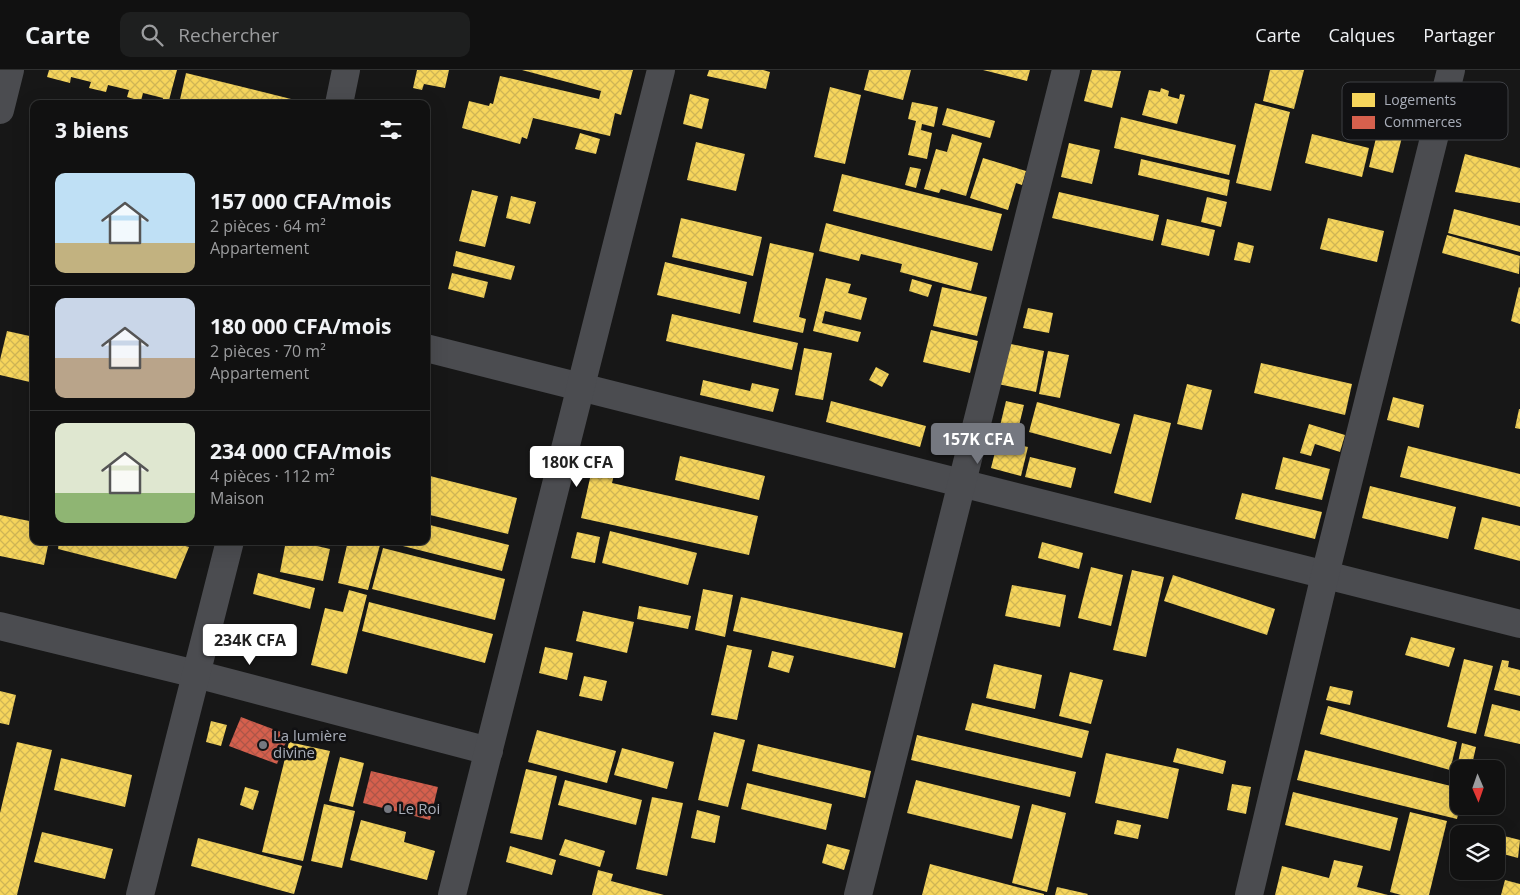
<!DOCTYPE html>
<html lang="fr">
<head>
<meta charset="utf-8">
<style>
  :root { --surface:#111; --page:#1e1f1f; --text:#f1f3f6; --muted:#9c9d9f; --line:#303131; --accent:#757880 }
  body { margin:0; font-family:"Open Sans",sans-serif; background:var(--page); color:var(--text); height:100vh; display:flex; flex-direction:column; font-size:19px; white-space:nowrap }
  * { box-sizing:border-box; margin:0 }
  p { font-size:16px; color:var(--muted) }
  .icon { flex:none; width:28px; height:28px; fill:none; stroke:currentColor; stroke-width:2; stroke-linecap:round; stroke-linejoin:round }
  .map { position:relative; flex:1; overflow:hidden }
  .side { position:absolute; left:30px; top:30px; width:400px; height:445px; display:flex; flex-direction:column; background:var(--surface); border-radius:10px; box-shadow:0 5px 20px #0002,0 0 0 1px var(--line) }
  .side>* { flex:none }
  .needle { width:32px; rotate:178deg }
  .controls { position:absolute; left:1450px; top:690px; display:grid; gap:10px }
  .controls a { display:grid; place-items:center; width:55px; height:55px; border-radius:10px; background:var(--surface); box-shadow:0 5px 20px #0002,0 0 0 1px var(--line); font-size:25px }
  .price { position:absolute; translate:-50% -42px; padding:0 11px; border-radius:5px; background:#fff; color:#222; font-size:16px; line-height:32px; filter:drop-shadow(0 1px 2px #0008) }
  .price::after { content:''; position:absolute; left:50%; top:30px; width:15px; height:11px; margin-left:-8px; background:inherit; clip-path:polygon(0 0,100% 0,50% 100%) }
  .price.selected { background:var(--accent); color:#fff }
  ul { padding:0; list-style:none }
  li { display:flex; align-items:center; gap:15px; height:125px; padding:0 25px }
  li+li { border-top:1px solid var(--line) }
  li span { display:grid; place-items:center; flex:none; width:140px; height:100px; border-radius:10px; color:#555 }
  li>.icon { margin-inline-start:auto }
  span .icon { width:60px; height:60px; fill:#fffc; stroke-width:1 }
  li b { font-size:21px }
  h2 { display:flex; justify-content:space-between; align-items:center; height:60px; padding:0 25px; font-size:21px }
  header { display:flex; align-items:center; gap:30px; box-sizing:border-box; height:70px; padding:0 25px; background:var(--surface); border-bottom:1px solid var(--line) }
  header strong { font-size:24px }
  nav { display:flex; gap:28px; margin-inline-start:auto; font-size:18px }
  .search { width:350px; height:45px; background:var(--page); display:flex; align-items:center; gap:12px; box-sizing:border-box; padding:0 18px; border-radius:10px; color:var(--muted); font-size:19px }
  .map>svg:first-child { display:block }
  .homes { fill:url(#homes-cross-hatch) }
  .shops { fill:url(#shops-cross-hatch) }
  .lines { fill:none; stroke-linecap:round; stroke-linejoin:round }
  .minor { stroke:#4b4c50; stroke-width:28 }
  .tertiary { stroke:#4b4c50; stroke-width:28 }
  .poi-dot { fill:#757880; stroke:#111113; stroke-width:2 }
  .labels { text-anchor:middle; stroke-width:5; stroke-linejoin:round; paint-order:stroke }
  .poi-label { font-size:15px; fill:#a8adb8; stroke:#111113; text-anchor:start }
  .key { fill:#111113; stroke:#3e4045; stroke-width:1 }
  .key-label { font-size:14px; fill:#a8adb8 }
</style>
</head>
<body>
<header>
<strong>Carte</strong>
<div class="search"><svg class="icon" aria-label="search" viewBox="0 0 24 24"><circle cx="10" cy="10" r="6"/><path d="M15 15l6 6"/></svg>Rechercher</div>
<nav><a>Carte</a><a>Calques</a><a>Partager</a></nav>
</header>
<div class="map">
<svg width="1520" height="825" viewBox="0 0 1520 825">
  <defs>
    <pattern id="homes-cross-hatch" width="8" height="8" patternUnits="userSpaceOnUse" patternTransform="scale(1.25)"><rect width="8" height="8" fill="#f6d55c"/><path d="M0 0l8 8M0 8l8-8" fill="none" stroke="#cfb555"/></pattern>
    <pattern id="shops-cross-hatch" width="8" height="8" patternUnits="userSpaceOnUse" patternTransform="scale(1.25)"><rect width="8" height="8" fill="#d6604d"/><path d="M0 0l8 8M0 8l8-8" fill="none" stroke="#ad5548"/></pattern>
  </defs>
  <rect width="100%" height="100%" fill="#171717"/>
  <g class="homes">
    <polygon points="49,0 177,0 168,34 161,34 163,28 143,23 141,31 127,27 129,20 108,15 106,22 89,18 91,12 71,7 70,13 47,7"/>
    <polygon points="417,0 449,0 445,18 424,14 422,20 413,18"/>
    <polygon points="522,0 633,0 621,45 615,43 610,66 533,48 527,69 522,67 520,74 462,58 469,31 489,36 490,33 493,34 500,6 599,29 601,21"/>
    <polygon points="709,0 763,0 770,2 766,19 707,6"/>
    <polygon points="869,0 911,0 903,30 864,20"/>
    <polygon points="983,0 1030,0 1027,11"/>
    <polygon points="1092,0 1121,1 1112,38 1084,31"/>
    <polygon points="1270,0 1304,0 1294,39 1263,31"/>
    <polygon points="186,3 303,32 303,34 179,34"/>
    <polygon points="830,17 861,25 845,94 814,87"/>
    <polygon points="1161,18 1169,21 1168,26 1179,29 1180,24 1185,25 1177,54 1142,45 1149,20 1160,22"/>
    <polygon points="690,24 709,29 702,59 683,54"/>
    <polygon points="912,32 938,37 934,57 922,54 921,60 932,63 927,89 908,85 916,51 908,49"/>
    <polygon points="1255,33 1290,42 1271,121 1236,113"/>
    <polygon points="947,38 995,51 990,68 942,55"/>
    <polygon points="1121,47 1236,75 1229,105 1114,78"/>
    <polygon points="580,63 600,69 596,84 575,79"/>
    <polygon points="952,64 982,73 966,126 941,119 939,123 924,119 936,79 947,82"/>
    <polygon points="1312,64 1369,78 1362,107 1305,93"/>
    <polygon points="1387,64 1402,67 1393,103 1369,97 1376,68 1386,70"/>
    <polygon points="696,72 745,84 736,121 687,110"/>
    <polygon points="1069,73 1100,80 1092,114 1061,107"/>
    <polygon points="1465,84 1520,98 1520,133 1455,122"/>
    <polygon points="983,88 1026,101 1022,115 1016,113 1008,140 970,128"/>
    <polygon points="1141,89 1230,110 1227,126 1138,105"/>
    <polygon points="910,97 921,99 916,118 905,115"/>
    <polygon points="842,104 1002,144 992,181 833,141"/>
    <polygon points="472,120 498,126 485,177 459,171"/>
    <polygon points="1059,122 1159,145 1153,171 1052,148"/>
    <polygon points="511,126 536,132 530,154 506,148"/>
    <polygon points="1207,127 1227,132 1221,157 1201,152"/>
    <polygon points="1454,139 1520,156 1520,182 1448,163"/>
    <polygon points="681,148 762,167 753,206 672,187"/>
    <polygon points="1328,148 1384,161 1377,192 1320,179"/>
    <polygon points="1167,149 1215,160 1209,186 1161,175"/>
    <polygon points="826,153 978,193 971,221 900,202 902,194 861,184 859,191 819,181"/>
    <polygon points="1447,165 1520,186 1519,204 1442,183"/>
    <polygon points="1238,172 1254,176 1250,193 1234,190"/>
    <polygon points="770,173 814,183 799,247 806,249 803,263 753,252"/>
    <polygon points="456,181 515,196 511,210 453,196"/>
    <polygon points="665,192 747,212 740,244 657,225"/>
    <polygon points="452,203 488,212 484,228 448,219"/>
    <polygon points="826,208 851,214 848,223 867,228 861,250 825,241 822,253 861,262 858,272 813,261"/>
    <polygon points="912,209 932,215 928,227 909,221"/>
    <polygon points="942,217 987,227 977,266 933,256"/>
    <polygon points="1519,217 1520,218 1520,254 1511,251"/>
    <polygon points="1028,238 1053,243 1049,263 1023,258"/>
    <polygon points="672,244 798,273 792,300 666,271"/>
    <polygon points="931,260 978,271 970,303 923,292"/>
    <polygon points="7,261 34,267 34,313 0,305 0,290"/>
    <polygon points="1006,273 1044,281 1036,322 998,314"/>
    <polygon points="804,278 832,283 823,330 795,325"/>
    <polygon points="1048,281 1069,285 1060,328 1039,324"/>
    <polygon points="1261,293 1352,314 1345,345 1254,323"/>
    <polygon points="876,297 889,304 882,317 869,310"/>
    <polygon points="703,310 750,321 752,313 779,319 773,342 700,325"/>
    <polygon points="1187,314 1212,320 1202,360 1177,354"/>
    <polygon points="1393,327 1424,335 1419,358 1387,350"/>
    <polygon points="831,331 926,356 920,377 826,352"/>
    <polygon points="1006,331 1024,335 1016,368 998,364"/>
    <polygon points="1037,332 1120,354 1111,384 1029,362"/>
    <polygon points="1519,339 1520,339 1520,359 1515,358"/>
    <polygon points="1134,344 1171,353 1151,433 1114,423"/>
    <polygon points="1309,354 1345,365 1340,382 1315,374 1311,386 1300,383"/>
    <polygon points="998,370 1028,377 1021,406 991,398"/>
    <polygon points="1408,376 1520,404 1520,437 1400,407"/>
    <polygon points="680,386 765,406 759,430 675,410"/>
    <polygon points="1030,387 1076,398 1071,418 1025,407"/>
    <polygon points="1283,387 1330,399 1322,430 1275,419"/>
    <polygon points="593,395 615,400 612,413 758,446 749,485 581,448"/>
    <polygon points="430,406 517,428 508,464 426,444 426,419"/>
    <polygon points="1370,416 1456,437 1448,469 1362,448"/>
    <polygon points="1242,423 1322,442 1315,469 1235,449"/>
    <polygon points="0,445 34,452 34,471 49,471 44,495 0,486"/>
    <polygon points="1482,447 1520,456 1520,491 1474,479"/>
    <polygon points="426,454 509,475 502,501 387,472 426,471"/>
    <polygon points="610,461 697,483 688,515 602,493"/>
    <polygon points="577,462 600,467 595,493 571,488"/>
    <polygon points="59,471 167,471 189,477 176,509 58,479"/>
    <polygon points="286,471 295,471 330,479 323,511 280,502"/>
    <polygon points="348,471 381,471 368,520 338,513"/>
    <polygon points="1042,472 1083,483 1079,499 1038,488"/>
    <polygon points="383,478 505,509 495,550 372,519"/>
    <polygon points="1091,497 1123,505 1111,556 1078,548"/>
    <polygon points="1132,500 1164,507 1146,587 1113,580"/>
    <polygon points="258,503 315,518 310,539 253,524"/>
    <polygon points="1173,505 1275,539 1267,565 1164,531"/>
    <polygon points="1012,515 1066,525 1060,557 1005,546"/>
    <polygon points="703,519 733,525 725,567 695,560"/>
    <polygon points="349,520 367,525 347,604 311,595 325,538 343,542"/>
    <polygon points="741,527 903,563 895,598 733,561"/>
    <polygon points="369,532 493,564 485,593 362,561"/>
    <polygon points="639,536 691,546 688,559 637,549"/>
    <polygon points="583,541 634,552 627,583 576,571"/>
    <polygon points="1411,567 1455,578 1449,597 1405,585"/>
    <polygon points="727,575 752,580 737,650 711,645"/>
    <polygon points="545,577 573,583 567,610 539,603"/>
    <polygon points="772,581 794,586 789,603 768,597"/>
    <polygon points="1464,589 1493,596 1476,664 1447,657"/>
    <polygon points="1502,590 1509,591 1508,597 1520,600 1520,626 1494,620"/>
    <polygon points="994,594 1042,605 1035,639 986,628"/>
    <polygon points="1070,602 1103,610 1091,654 1059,646"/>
    <polygon points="584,606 607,611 602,631 579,626"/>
    <polygon points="1330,616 1353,621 1350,635 1326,630"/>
    <polygon points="0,621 16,625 9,655 0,653"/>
    <polygon points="972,633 1089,661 1082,688 965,660"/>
    <polygon points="1492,634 1520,641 1520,674 1484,666"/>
    <polygon points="1328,636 1457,672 1450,700 1320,664"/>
    <polygon points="211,651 227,655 221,676 206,672"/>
    <polygon points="537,660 616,681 607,713 528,692"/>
    <polygon points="714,662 745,670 728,737 698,730"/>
    <polygon points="917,665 1076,702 1070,727 911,690"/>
    <polygon points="17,672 52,680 17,825 0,825 0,743"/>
    <polygon points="289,672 330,681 303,791 262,782"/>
    <polygon points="1462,673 1476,677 1471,699 1459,699 1459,713 1454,712"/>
    <polygon points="758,674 871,701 865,728 752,701"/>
    <polygon points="622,678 674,692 667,719 614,705"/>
    <polygon points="1177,678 1226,691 1223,704 1173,692"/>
    <polygon points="1305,680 1459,718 1459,736 1460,736 1457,749 1297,710"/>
    <polygon points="1106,683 1179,699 1168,749 1095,733"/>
    <polygon points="340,687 364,693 353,737 329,731"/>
    <polygon points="61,688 132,705 125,737 54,720"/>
    <polygon points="526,699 557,706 542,770 510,763"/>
    <polygon points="565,710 642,730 636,755 558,735"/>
    <polygon points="916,710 1020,736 1012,769 907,743"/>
    <polygon points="747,713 832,734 826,760 741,739"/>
    <polygon points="1232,714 1251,717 1246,744 1227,740"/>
    <polygon points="245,717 259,721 253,740 240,735"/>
    <polygon points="1293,722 1398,748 1390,781 1285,755"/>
    <polygon points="652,727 683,733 667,806 636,799"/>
    <polygon points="324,734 355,741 342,798 311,791"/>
    <polygon points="1032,734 1066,743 1047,822 1012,813"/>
    <polygon points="697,740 720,746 715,773 691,768"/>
    <polygon points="1410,742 1447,751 1429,825 1401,825 1390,822"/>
    <polygon points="361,750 406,762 404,772 435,781 427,810 350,790"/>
    <polygon points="1117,750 1141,755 1138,769 1114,764"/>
    <polygon points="42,762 113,779 105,809 34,792"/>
    <polygon points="1496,764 1520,770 1518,788 1496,782"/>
    <polygon points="198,768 302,796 294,824 191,796"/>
    <polygon points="565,769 605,781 600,797 559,785"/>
    <polygon points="827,774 850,780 844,800 822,793"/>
    <polygon points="510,776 556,790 552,805 506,792"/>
    <polygon points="1334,790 1363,796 1357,817 1388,825 1275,825 1282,796 1329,808"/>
    <polygon points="930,794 1044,824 1044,825 922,825"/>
    <polygon points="598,800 613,804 611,811 664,825 592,825"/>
    <polygon points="1505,810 1520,814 1520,825 1501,825"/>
    <polygon points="1057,817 1088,824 1087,825 1055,825"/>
  </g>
  <g class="shops">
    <polygon points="241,647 289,665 277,694 229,676"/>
    <polygon points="371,701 438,717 430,750 363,733"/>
  </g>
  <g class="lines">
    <g class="minor">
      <polyline points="339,34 346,0"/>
      <polyline points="0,40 10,0"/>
      <polyline points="426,278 1520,554"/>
      <polyline points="0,556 196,604 489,681"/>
      <polyline points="140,825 230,471"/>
      <polyline points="858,825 1066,0"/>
      <polyline points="1249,825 1325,505 1451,0"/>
    </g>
    <polyline class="tertiary" points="452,825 661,0"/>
  </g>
  <g class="poi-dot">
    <circle cx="263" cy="675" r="5"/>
    <circle cx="388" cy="739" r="5"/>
  </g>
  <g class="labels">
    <g class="poi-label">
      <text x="273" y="671">La lumière<tspan x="273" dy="17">divine</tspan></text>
      <text x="398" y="744">Le Roi</text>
    </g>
  </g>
  <rect x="1342" y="12" width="166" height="58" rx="8" class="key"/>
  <rect x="1352" y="23" width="23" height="14" fill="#f6d55c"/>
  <rect x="1352" y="46" width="23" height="13" fill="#d6604d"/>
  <g class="key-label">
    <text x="1384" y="35">Logements</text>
    <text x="1384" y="57">Commerces</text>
  </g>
</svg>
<div class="controls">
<a><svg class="needle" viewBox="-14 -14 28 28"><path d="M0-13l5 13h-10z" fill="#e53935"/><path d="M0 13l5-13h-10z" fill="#9c9d9f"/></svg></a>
<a><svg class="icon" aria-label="layers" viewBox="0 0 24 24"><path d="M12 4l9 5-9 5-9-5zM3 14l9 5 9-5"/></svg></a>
</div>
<b class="price selected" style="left:978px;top:395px">157K CFA</b>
<b class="price" style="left:577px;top:418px">180K CFA</b>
<b class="price" style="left:250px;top:596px">234K CFA</b>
<section class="side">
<h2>3 biens<svg class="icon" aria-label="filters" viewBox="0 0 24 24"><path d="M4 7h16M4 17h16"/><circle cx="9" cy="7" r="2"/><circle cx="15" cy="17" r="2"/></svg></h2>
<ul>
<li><span style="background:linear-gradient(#bfe0f5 70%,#c2b280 0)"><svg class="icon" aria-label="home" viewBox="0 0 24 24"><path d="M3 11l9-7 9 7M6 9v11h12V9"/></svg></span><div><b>157 000 CFA/mois</b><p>2 pièces · 64 m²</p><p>Appartement</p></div></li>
<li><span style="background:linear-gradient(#c9d6e8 60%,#b9a48a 0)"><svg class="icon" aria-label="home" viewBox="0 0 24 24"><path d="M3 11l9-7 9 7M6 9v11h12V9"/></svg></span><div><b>180 000 CFA/mois</b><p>2 pièces · 70 m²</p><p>Appartement</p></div></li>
<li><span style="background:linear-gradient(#dfe7d0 70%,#8fb573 0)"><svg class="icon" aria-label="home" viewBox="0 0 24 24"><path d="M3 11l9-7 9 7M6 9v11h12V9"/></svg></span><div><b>234 000 CFA/mois</b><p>4 pièces · 112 m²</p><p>Maison</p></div></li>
</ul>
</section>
</div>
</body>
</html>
